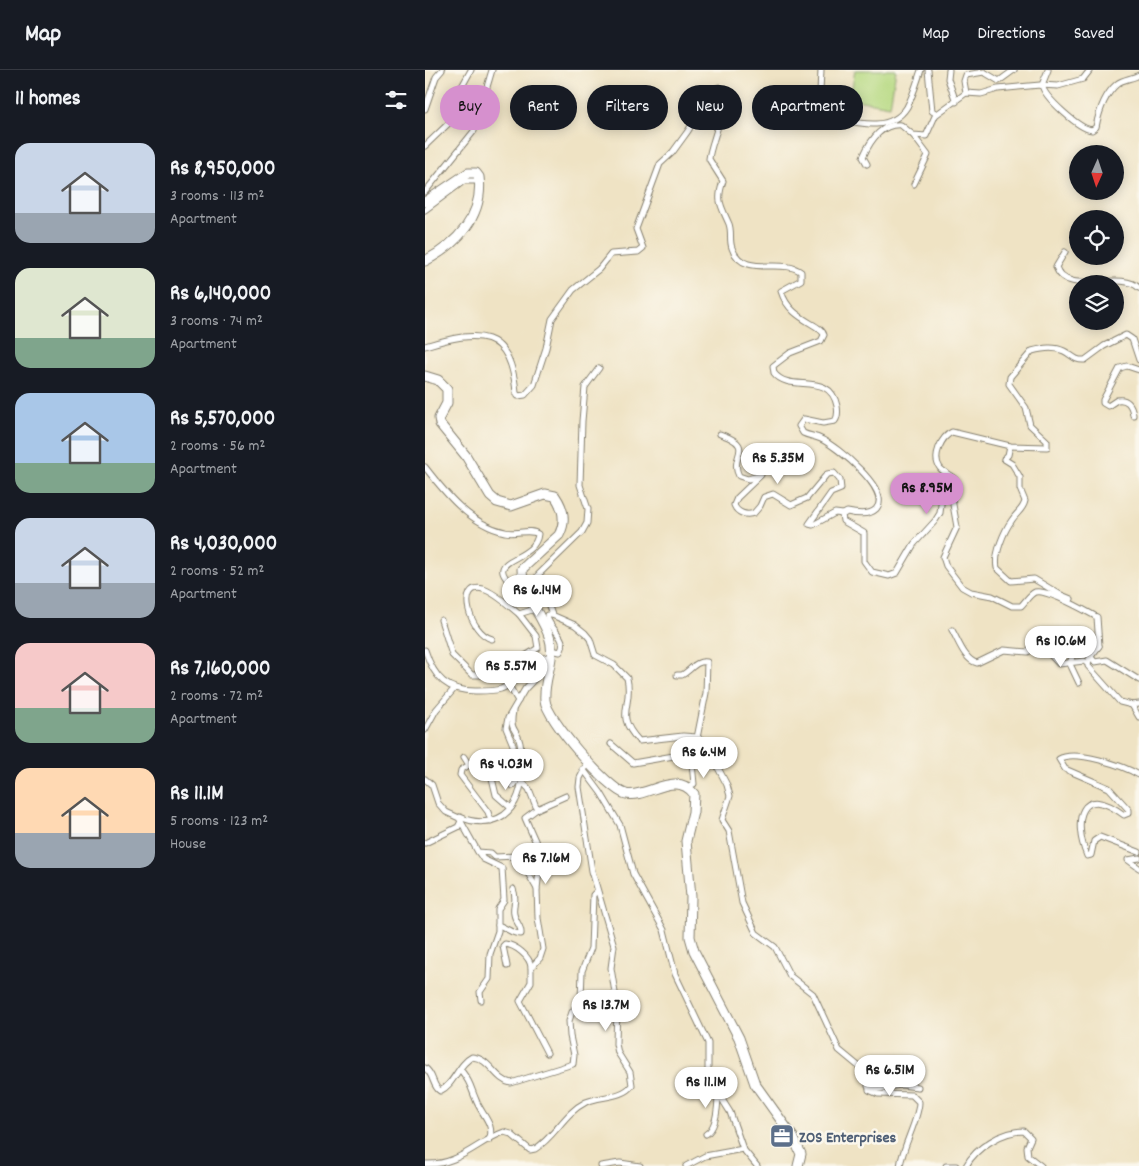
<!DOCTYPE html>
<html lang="en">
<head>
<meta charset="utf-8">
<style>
  :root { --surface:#171b24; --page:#242831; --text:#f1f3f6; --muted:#9ea1a6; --line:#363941; --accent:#d690ce }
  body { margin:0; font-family:Dekko,sans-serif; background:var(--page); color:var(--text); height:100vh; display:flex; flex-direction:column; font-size:19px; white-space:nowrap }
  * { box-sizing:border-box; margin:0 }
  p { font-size:16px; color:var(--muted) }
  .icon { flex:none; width:28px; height:28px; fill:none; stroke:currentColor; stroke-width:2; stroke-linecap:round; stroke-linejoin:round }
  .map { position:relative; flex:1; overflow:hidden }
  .details { display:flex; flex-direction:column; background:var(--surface); width:425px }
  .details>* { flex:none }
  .hud { position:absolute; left:15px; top:15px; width:475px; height:45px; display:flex; gap:10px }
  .needle { width:32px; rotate:183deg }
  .controls { position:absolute; left:644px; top:75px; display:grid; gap:10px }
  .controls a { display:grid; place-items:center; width:55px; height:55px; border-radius:50%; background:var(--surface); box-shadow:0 2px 12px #0003; font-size:25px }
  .price { position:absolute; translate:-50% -42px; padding:0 11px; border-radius:18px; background:#fff; color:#222; font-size:16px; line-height:32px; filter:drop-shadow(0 1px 2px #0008) }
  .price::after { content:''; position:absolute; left:50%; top:30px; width:15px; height:11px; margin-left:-8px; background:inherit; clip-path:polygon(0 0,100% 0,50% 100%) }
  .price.active { background:var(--accent); color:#111 }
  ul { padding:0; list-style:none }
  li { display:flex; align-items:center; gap:15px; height:125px; padding:0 15px }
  li span { display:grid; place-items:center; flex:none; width:140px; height:100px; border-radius:15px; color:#555 }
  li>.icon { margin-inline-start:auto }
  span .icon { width:60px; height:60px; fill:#fffc; stroke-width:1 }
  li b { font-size:21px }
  h2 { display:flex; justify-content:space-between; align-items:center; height:60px; padding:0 15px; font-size:21px }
  .tag { padding:0 18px; border-radius:22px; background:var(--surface); box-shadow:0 2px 12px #0003; font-size:18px; line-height:45px }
  .tag.active { background:var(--accent); color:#111 }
  header { display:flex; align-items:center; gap:30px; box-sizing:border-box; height:70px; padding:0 25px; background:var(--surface); border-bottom:1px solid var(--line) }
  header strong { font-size:24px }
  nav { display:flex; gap:28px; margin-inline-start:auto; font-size:18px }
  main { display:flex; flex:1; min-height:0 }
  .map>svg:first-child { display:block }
  .green { fill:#b6d981; stroke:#697a4e }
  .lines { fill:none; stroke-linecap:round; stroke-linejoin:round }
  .minor-casing { stroke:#868070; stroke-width:7 }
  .primary-casing { stroke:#868070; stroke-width:11 }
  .trunk-casing { stroke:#868070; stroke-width:11 }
  .minor { stroke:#fff; stroke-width:5 }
  .primary { stroke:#fff; stroke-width:9 }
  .trunk { stroke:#fff; stroke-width:9 }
  .labels { text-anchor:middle; stroke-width:5; stroke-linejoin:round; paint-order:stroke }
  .service-label { font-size:16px; font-weight:bold; fill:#4e5e75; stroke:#fbf7ec; text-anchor:start }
</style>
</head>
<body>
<header>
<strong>Map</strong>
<nav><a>Map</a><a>Directions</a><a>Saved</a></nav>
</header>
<main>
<section class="details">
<h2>11 homes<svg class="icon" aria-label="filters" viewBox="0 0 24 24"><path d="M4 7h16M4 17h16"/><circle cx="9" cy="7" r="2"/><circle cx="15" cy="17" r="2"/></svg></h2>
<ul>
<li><span style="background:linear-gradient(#c9d6e8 70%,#9aa5b1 0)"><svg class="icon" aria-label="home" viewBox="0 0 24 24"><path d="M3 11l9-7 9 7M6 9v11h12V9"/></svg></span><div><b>Rs 8,950,000</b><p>3 rooms · 113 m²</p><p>Apartment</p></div></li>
<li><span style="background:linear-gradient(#dfe7d0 70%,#7fa58c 0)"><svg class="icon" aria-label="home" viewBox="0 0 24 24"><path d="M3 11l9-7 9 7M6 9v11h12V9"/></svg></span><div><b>Rs 6,140,000</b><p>3 rooms · 74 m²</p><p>Apartment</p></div></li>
<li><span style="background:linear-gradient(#a9c7e8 70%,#7fa58c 0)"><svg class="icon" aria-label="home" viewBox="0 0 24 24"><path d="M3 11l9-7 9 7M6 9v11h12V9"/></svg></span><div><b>Rs 5,570,000</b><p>2 rooms · 56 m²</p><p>Apartment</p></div></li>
<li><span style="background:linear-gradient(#c9d6e8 65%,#9aa5b1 0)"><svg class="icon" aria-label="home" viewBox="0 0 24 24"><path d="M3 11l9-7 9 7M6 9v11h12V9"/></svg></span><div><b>Rs 4,030,000</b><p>2 rooms · 52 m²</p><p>Apartment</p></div></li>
<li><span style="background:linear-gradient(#f6c9c9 65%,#7fa58c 0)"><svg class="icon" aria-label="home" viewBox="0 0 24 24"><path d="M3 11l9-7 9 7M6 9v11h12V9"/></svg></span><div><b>Rs 7,160,000</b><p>2 rooms · 72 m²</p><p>Apartment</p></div></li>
<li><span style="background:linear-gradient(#ffd9b3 65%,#9aa5b1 0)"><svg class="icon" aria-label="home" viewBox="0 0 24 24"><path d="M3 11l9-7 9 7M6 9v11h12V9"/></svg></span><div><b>Rs 11.1M</b><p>5 rooms · 123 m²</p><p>House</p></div></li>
</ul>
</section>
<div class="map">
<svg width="714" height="1096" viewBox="0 0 714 1096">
  <rect width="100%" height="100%" fill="#fbf7ec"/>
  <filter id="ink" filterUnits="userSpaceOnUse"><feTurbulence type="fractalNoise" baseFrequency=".02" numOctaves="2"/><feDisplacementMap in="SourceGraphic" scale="10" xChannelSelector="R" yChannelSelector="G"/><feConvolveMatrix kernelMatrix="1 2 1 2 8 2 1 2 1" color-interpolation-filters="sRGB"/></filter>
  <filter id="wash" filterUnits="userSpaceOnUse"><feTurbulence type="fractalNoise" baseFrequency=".0096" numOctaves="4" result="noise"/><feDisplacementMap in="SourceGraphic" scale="20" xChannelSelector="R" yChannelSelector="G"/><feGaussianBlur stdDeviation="1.12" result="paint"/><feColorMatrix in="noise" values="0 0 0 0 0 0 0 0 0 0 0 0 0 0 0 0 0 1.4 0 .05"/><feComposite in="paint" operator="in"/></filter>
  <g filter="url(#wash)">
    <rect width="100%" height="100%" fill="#efe3c4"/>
    <polygon class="green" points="430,0 471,0 465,36 425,29"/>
  </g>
  <g filter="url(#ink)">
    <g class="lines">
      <defs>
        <g id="minor">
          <path d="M396 0 395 22 409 48C432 53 466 63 482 37 488 26 492 12 496 0"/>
          <polyline points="503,0 507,41 512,44 541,23 556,24 573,19 615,15 633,16 658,9 665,0"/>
          <polyline points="524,0 523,9 531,32"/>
          <path d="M623 0 617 15C619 27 654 59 667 60L671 57C674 41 679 25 692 14 698 9 707 9 714 5"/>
          <polyline points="541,23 539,11 541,5 559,2 574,11 589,0"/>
          <polyline points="0,39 11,7 17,0"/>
          <polyline points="488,65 503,85 489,114"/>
          <polyline points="0,76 24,53 28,33 46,0"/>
          <path d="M442 94 438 87C445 71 457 53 476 55L488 65 501 66 511 44"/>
          <polyline points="0,122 49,61 67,0"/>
          <polyline points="0,140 39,111 54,111"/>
          <path d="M640 182 631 197C641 228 695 199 714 218"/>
          <path d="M0 276C53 260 86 257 91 323L93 326 100 325 109 315 121 278 127 249 148 220 174 199 186 184 213 182 218 178 211 159 235 94 247 83 263 61 287 20 294 17C307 30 285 73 284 89L298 111C291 132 296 135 304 154 307 162 304 170 307 178 318 209 358 187 376 202V210L356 221C365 251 396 253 399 265L396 271 365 283 348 296 349 303C365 324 405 300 412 336 413 342 413 347 410 351L398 353 379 349 374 356 378 363C384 366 390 366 396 369 411 376 468 421 451 439 444 446 431 444 422 442L417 445 418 451 439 463V491L447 502 464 506 472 503 489 474 510 451 515 443 517 426 523 413 520 402"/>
          <path d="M714 290 707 269 701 265 679 276 660 290C650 291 647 285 639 281 629 276 618 278 607 281L585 307 584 314 601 338 605 355 622 371V377L585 376 527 362C516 367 507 387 515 398 519 403 527 405 531 411L527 429 532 457 518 487 521 496 537 517 546 522 567 526 587 536H596C600 532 605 524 610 522 623 519 659 540 672 547L674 576 664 589 663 596 695 632 707 635 714 634"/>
          <path d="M174 298 160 317 157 351 155 415 163 439 162 453 157 462 113 505 127 545 150 555 160 563 165 569 170 585 189 595 202 608C209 637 188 643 214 671L258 666 272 667 277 670 281 683 291 694 302 715 305 726 297 750 304 761 317 833 331 863 350 877 365 906 388 924 414 980 443 1004 444 1020 453 1024 487 1025 494 1032C494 1049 478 1075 475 1096"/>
          <path d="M708 345C707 335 702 328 692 330L683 336 678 333V330L695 298 702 296 714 300"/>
          <path d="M295 364C333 377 303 385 314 406L323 409 336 405 312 428 309 435C312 443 321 446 329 443L335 436 339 427 348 424 366 435 382 428 402 404 409 403 415 410 416 419 406 423 384 454 388 455 410 443 418 444"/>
          <path d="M585 376 583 385 579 389 587 394 595 407V419L600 431C598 440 592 442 587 450 579 461 569 484 572 498L586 511 609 509 634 524 646 529"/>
          <path d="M0 397C20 423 46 455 80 462 90 465 105 458 113 464 110 496 42 485 103 527"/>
          <polyline points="94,544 111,566 113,578 97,588 97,594"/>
          <polyline points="16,550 27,585 47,605 77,605 97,594 126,586"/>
          <path d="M527 560C533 570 540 591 552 593L579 580 603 582 611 570 660 571 668 572 674 576"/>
          <path d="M67 569C44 563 31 512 58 519 71 523 84 536 94 544L110 539"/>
          <polyline points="619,569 621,580 634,594 659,591 663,594"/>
          <polyline points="646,570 650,576 645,594 654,613"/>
          <path d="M0 580C9 608 22 622 53 621 60 621 69 621 76 619 94 612 105 592 126 591"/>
          <path d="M127 580 135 582C145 568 122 558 122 545H127"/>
          <polyline points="665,586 670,592 682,590 714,610"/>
          <polyline points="83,614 93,631"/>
          <polyline points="707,635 714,647"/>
          <polyline points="0,660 11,640 29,619"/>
          <path d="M186 674 208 693 266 683 270 678 281 623 282 592C271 590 266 600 257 605H252"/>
          <polyline points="78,681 88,716 91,712 88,675 81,658 83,648 100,619 123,595"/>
          <polyline points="39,687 44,695 36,700 35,705 63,742 66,751"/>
          <polyline points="158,699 176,723 195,755 208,804 239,860 250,904 283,973 283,1007 305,1042 318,1079 332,1096"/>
          <path d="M714 705C699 696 650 679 634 689L640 699 684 718 704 740V743L699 745C656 712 647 750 662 786L666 785 669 771 675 767 714 782"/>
          <polyline points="67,708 71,725 86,738"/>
          <polyline points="0,709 7,715 13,733 21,742 34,748 53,782 66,783 70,787 93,786 112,819 113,848 118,879 115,888 106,898 106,912 95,931 122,983"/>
          <polyline points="96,711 104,719 112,739"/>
          <polyline points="262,717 269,714 266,683"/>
          <path d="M35 747C48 753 66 754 79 745 100 729 99 697 95 673 92 657 84 663 88 641"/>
          <polyline points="0,773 33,757 36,751"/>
          <polyline points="54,783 58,789 77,798 79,830 73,839 73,861 65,884 64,909 55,922 56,930"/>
          <polyline points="714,788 703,790 714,798"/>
          <polyline points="112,819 116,784 100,748 112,739 141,726"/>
          <path d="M73 855C82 858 87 864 96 864 97 856 90 852 89 844 87 834 93 831 88 819"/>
          <path d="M82 896 78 876 80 874C90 875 105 886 106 897"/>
          <path d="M0 998C9 1004 7 1016 15 1021 29 1015 33 994 47 987 65 988 70 1010 86 1013L148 994 149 985 145 966 144 951 147 942 156 930 157 901 166 878 168 825 172 821"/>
          <path d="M35 999C46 1013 45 1016 51 1030 56 1044 71 1055 64 1070"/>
          <polyline points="443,1016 454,1019 475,1015 493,1017"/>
          <path d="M281 1064C292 1058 293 1034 293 1022"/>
          <path d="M0 1094C34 1096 53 1071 79 1062L86 1064 105 1080 110 1079C130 1067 139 1043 161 1032 175 1026 198 1028 207 1015L205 1002 193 983 191 974 192 935 186 898 189 876 167 801 154 717 155 708 163 693"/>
          <polyline points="176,1096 195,1093 215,1096"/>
          <polyline points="261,1096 280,1086 318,1079"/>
          <polyline points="521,1096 531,1096"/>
          <path d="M541 1096C551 1077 578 1061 599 1061L606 1068 602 1077 603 1086 616 1096"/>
        </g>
        <path id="primary" d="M0 132 43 103H51L54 107C59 146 32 174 0 191"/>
        <path id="trunk" d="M0 306 13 310 22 319V333L14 348 15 354 41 386 65 426 72 432 86 436 120 424 130 426C139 439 141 452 134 465L97 499C97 524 116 544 124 566 132 588 118 608 120 630 121 648 183 720 201 724 221 729 251 699 269 724L268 742 261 771 266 827 265 867 269 881 314 968 330 1014 368 1067 376 1084 373 1096"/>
      </defs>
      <use href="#minor" class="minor-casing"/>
      <use href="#primary" class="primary-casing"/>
      <use href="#trunk" class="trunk-casing"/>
      <use href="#minor" class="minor"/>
      <use href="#primary" class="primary"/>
      <use href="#trunk" class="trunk"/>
    </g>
  </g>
  <defs>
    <symbol id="office-square" viewBox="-11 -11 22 22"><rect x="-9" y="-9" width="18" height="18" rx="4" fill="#5c6f8a" stroke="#fbf7ec"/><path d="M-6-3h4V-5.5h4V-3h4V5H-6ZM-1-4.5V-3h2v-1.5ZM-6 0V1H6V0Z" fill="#fff"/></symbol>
  </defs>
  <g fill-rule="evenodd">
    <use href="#office-square" x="343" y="1052" width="28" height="28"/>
  </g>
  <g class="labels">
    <g class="service-label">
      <text x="374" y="1072">ZOS Enterprises</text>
    </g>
  </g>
</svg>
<div class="controls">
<a><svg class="needle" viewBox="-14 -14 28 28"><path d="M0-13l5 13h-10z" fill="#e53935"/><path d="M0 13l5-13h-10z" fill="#9ea1a6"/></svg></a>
<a><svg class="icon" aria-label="locate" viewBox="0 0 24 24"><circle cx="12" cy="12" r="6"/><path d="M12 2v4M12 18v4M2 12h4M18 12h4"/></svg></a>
<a><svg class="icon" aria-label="layers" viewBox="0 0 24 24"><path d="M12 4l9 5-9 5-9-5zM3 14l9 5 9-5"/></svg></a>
</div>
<b class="price" style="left:353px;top:415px">Rs 5.35M</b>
<b class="price active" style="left:502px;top:445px">Rs 8.95M</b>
<b class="price" style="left:112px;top:547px">Rs 6.14M</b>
<b class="price" style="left:636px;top:598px">Rs 10.6M</b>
<b class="price" style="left:86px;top:623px">Rs 5.57M</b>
<b class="price" style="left:279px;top:709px">Rs 6.4M</b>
<b class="price" style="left:81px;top:721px">Rs 4.03M</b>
<b class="price" style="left:121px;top:815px">Rs 7.16M</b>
<b class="price" style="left:181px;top:962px">Rs 13.7M</b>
<b class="price" style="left:465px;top:1027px">Rs 6.51M</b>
<b class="price" style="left:281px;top:1039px">Rs 11.1M</b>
<div class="hud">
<a class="tag active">Buy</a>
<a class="tag">Rent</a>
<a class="tag">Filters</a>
<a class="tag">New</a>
<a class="tag">Apartment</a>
</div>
</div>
</main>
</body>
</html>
